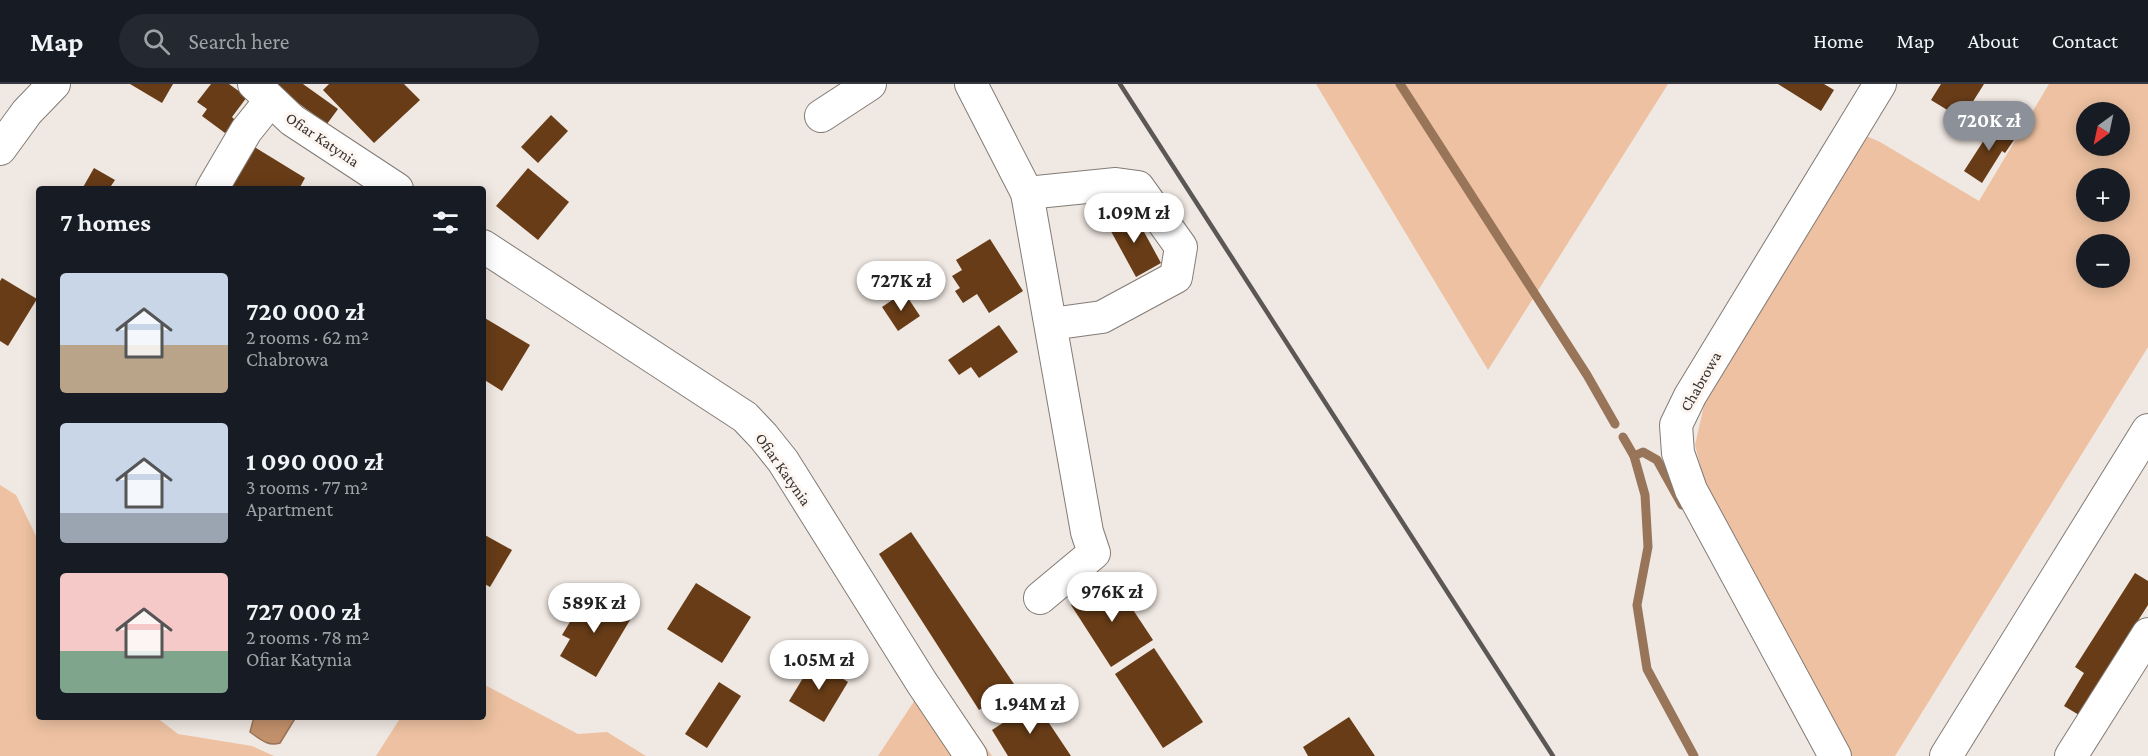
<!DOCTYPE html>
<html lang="en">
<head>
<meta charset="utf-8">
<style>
  :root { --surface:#171b24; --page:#242831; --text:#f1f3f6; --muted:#9ea1a6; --line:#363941; --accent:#8c9099 }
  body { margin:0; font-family:"Crimson Pro",serif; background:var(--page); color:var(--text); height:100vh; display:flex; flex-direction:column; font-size:22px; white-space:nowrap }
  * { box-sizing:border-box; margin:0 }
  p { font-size:20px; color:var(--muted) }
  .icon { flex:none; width:33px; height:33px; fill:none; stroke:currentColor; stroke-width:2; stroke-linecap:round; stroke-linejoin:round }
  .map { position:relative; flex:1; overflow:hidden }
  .details { position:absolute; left:36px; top:102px; width:450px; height:534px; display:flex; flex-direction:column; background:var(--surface); border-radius:6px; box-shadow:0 3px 15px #0003 }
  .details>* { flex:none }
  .needle { width:39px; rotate:213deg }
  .controls { position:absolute; left:2076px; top:18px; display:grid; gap:12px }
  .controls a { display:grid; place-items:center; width:54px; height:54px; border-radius:50%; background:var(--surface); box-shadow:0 3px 15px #0003; font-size:30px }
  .price { position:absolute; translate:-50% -51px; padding:0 14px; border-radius:21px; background:#fff; color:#222; font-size:20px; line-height:39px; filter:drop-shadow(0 2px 3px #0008) }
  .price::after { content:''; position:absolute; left:50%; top:36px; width:18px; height:14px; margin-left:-9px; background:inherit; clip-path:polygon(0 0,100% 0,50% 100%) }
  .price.current { background:var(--accent); color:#fff }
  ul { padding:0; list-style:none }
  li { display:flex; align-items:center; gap:18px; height:150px; padding:0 24px }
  li span { display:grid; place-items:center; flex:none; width:168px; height:120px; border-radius:6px; color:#555 }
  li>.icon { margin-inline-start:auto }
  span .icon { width:72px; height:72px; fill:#fffc; stroke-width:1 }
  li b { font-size:26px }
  h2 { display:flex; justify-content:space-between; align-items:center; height:72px; padding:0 24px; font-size:26px }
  header { display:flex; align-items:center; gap:36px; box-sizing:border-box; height:84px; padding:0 30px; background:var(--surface); border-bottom:2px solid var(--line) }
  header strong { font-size:28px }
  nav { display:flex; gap:33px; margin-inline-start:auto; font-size:21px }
  .search { width:420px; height:54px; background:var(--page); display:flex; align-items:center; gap:15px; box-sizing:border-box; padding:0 21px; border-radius:33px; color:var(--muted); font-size:22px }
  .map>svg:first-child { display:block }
  .green { fill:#edc1a1; fill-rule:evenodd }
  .water { fill:#c2916b; stroke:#987459; stroke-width:1.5 }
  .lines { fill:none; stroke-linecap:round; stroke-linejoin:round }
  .stream { stroke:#987459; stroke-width:9 }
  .building { fill:#673c17 }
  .minor-casing { stroke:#827b76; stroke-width:34 }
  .minor { stroke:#fff; stroke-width:32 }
  .rail { stroke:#5b5754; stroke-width:4.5 }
  .labels { text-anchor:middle; stroke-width:6; stroke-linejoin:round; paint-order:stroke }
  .street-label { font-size:16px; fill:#353230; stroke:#fdf5f0 }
</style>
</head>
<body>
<header>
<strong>Map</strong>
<div class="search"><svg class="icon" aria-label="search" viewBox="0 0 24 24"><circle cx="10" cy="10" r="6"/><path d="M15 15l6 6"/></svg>Search here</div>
<nav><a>Home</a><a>Map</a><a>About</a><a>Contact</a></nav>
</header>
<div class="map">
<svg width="2148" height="672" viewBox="0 0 2148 672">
  <rect width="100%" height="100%" fill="#f0e8e2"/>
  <g class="green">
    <polygon points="1316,0 1668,0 1488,286"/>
    <path d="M2049 0H2148V263L1895 672H1851L1749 488 1705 401 1695 361 1705 317 1864 51 1880 58 1979 117ZM2086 28H2120V62H2086ZM2086 94H2120V128H2086ZM2086 160H2120V194H2086Z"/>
    <polygon points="0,401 16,411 39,458 39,633 156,633 178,650 252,662 274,672 0,672"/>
    <polygon points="934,587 992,672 878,672"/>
    <polygon points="483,600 578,650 607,648 646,672 376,672 401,633 483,633"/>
  </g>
  <path class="water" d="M254 633H296L280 659C268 663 260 655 250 648Z"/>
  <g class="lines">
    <g class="stream">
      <polyline points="1400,0 1587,291 1615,340"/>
      <polyline points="1623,353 1634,372 1645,411 1648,463 1637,521 1647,585 1694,672"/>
      <polyline points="1634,372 1643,368 1657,376 1682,421"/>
    </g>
  </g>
  <g class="building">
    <polygon points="130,0 173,0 162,19"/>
    <polygon points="211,0 229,0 247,13 232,33 235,36 225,49 202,32 207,25 197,18"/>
    <polygon points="272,0 303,0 338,25 327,40"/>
    <polygon points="329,0 404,0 420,16 374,59 323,6"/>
    <polygon points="1778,0 1824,0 1834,6 1821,27"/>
    <polygon points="1941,0 1984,0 1962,35 1931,16"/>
    <polygon points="551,31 568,47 538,79 521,63"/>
    <polygon points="1995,39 2016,53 2005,69 2002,67 1982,99 1964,87"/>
    <polygon points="248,59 305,94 299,105 219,105"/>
    <polygon points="94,84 115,96 109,105 82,105"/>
    <polygon points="528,84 569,118 538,156 496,122"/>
    <polygon points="1132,126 1161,179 1136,193 1107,140"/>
    <polygon points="990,155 1023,207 989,229 977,210 963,219 955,207 960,204 952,192 962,186 956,176"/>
    <polygon points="2,194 37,215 8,262 0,257 0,197"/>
    <polygon points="904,208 920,232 898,247 882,223"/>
    <polygon points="483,233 530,261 502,307 483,295"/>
    <polygon points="999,241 1018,268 979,294 971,283 959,291 948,276"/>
    <polygon points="911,448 1016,603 979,626 879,470"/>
    <polygon points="483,450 512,466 490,503 483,499"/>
    <polygon points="2135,489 2148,497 2148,521 2112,577 2117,580 2084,634 2064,622 2084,589 2075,583"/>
    <polygon points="1112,494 1153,556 1111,583 1071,521"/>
    <polygon points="696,499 751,533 722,579 667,545"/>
    <polygon points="587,510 604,520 607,516 633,531 596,593 560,572 570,555 562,551"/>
    <polygon points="1154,564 1203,638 1163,664 1115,590"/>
    <polygon points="814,576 848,598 824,638 789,617"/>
    <polygon points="719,598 741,612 707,664 685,650"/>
    <polygon points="1035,618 1071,672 1008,672 992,646"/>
    <polygon points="1349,633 1375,672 1308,672 1303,663"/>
  </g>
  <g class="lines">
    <defs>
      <g id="minor">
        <polyline points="254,0 292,36 397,105"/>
        <polyline points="971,0 1027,109 1087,448 1094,469 1040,514"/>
        <polyline points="821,32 870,0"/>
        <polyline points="0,65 27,28 54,0"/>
        <polyline points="212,105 246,47 270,17"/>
        <polyline points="1027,109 1116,100 1138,103 1181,163 1176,193 1102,233 1051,240"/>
        <polyline points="483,162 745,333 763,352 783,377 922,599 971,672"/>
        <polyline points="1835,672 1691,406 1678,369 1676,341 1690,312 1880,0"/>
        <polyline points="1946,672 2148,346"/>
        <polyline points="2071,672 2148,550"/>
      </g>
    </defs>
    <use href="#minor" class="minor-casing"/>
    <use href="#minor" class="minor"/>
    <polyline class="rail" points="1120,0 1553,672"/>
  </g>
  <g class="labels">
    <g class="street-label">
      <text transform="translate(323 55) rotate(34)" y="6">Ofiar Katynia</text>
      <text transform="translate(1700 297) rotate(-60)" y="6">Chabrowa</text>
      <text transform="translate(784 385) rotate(55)" y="6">Ofiar Katynia</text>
    </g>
  </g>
</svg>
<div class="controls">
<a><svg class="needle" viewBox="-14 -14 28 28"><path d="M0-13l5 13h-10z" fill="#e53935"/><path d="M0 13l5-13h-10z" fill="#9ea1a6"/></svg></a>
<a>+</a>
<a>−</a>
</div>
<b class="price current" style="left:1989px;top:68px">720K zł</b>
<b class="price" style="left:1134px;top:160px">1.09M zł</b>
<b class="price" style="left:901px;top:228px">727K zł</b>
<b class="price" style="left:1112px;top:539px">976K zł</b>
<b class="price" style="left:594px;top:550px">589K zł</b>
<b class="price" style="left:819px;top:607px">1.05M zł</b>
<b class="price" style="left:1030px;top:651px">1.94M zł</b>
<section class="details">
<h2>7 homes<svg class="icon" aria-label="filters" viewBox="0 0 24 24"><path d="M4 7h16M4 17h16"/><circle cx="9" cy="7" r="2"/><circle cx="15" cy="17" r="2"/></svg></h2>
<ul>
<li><span style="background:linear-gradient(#c9d6e8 60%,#b9a48a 0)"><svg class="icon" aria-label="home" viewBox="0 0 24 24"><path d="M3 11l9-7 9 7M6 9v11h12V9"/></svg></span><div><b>720 000 zł</b><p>2 rooms · 62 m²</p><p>Chabrowa</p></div></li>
<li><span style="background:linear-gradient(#c9d6e8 75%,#9aa5b1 0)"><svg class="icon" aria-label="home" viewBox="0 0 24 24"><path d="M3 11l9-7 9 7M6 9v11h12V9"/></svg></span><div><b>1 090 000 zł</b><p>3 rooms · 77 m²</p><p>Apartment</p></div></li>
<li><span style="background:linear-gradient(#f6c9c9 65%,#7fa58c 0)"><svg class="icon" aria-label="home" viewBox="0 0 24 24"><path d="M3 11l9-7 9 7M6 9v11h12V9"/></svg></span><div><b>727 000 zł</b><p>2 rooms · 78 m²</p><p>Ofiar Katynia</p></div></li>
</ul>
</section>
</div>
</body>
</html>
